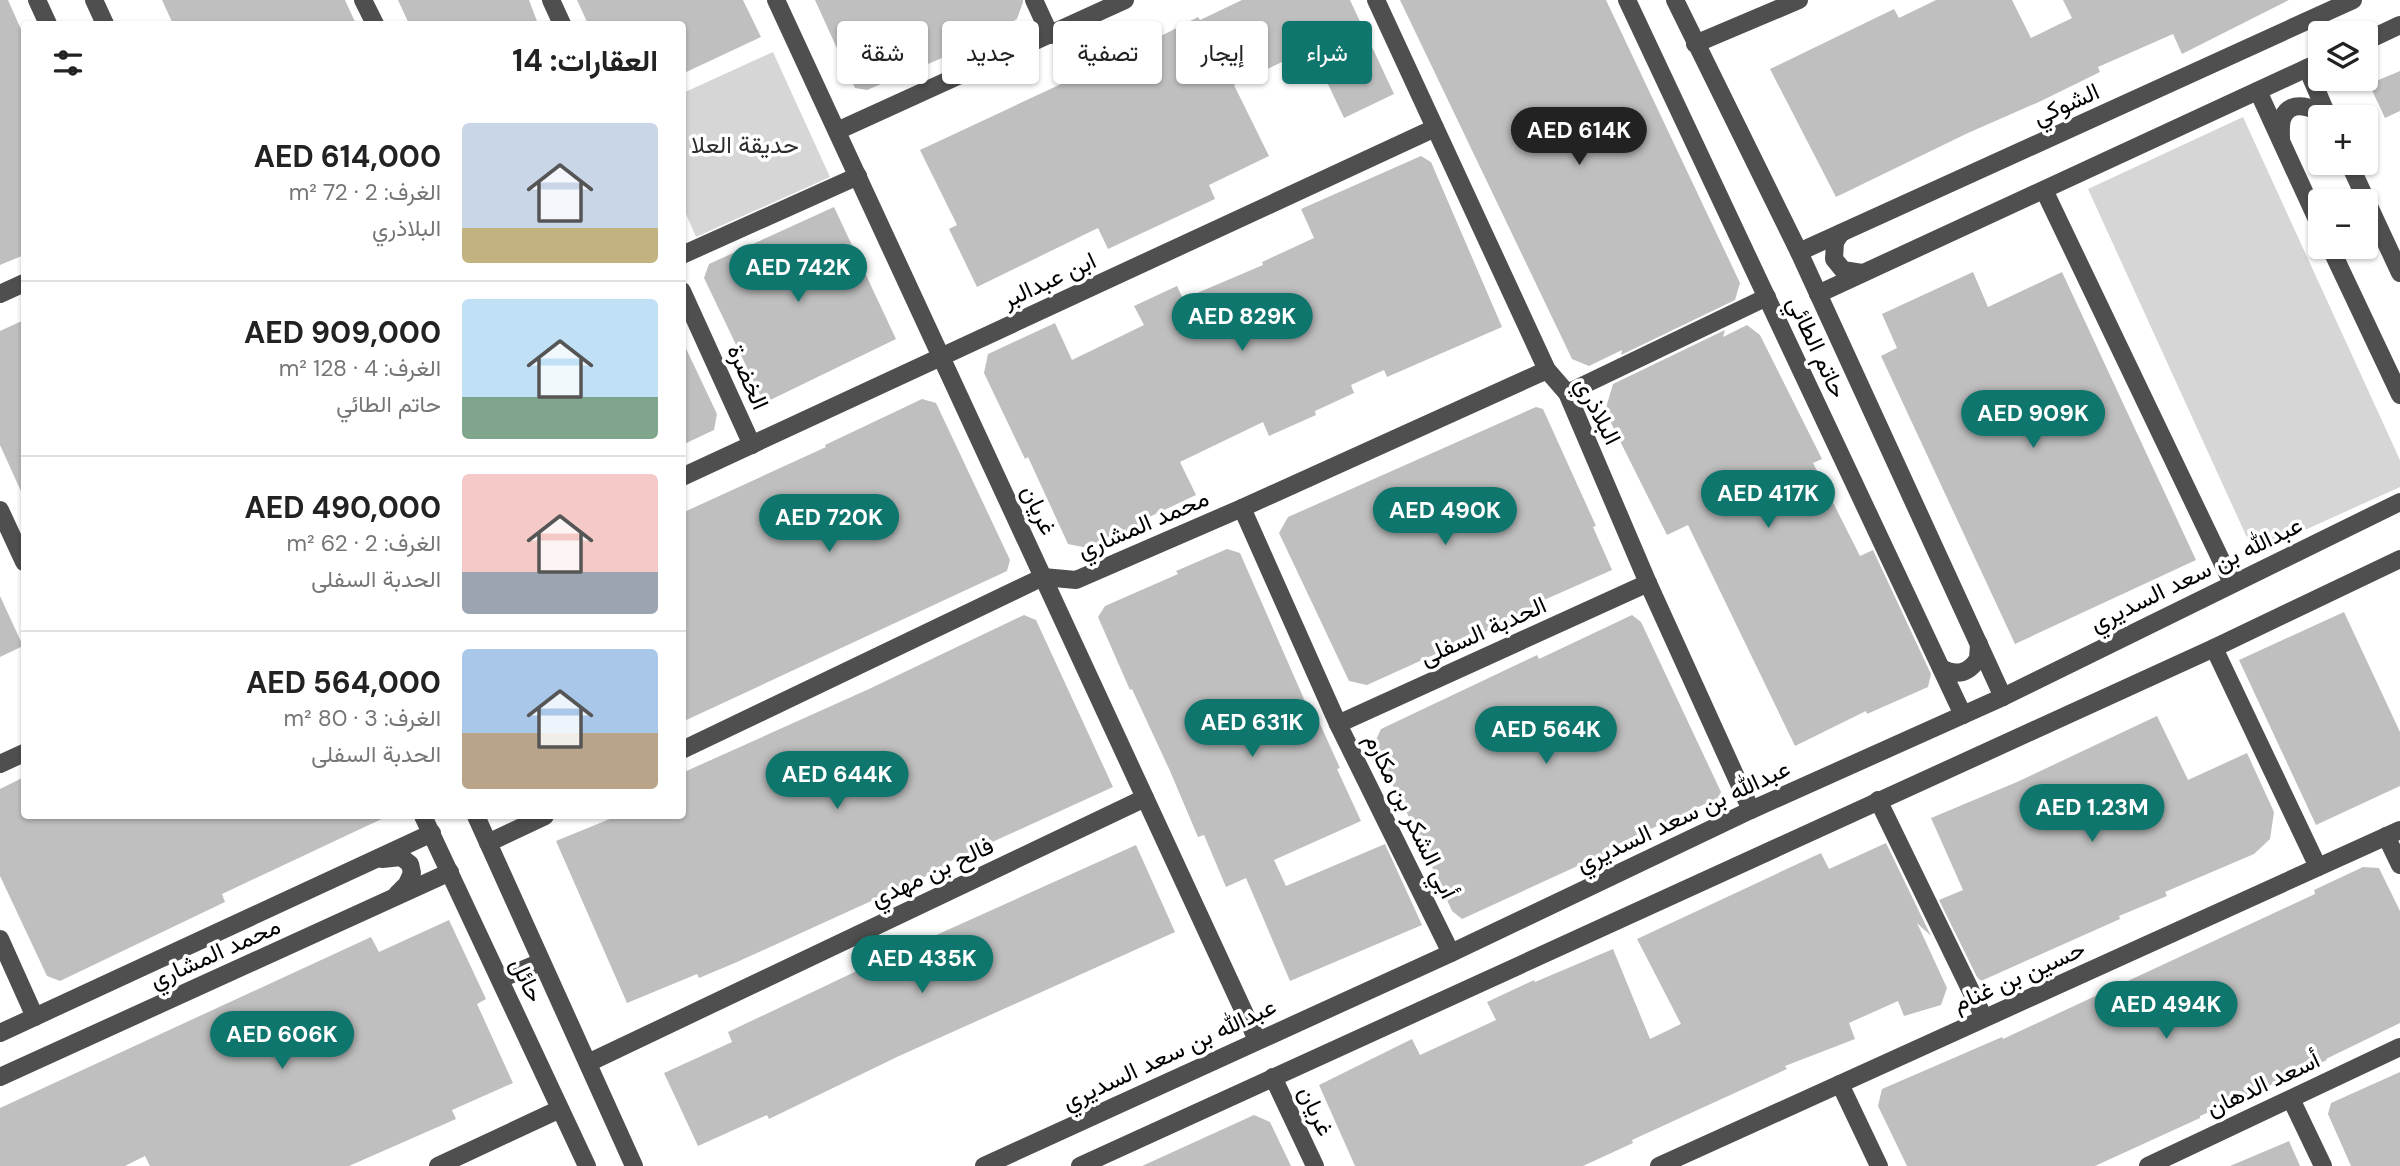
<!DOCTYPE html>
<html lang="ar">
<head>
<meta charset="utf-8">
<style>
  :root { --surface:#fff; --page:#f6f6f6; --text:#222; --muted:#767676; --line:#e0e0e0; --accent:#0f766e }
  body { margin:0; font-family:"DM Sans",Vazirmatn,sans-serif; background:var(--page); color:var(--text); direction:rtl; height:100vh; display:flex; flex-direction:column; font-size:26px; white-space:nowrap }
  * { box-sizing:border-box; margin:0 }
  p { font-size:23px; color:var(--muted) }
  .icon { flex:none; width:38px; height:38px; fill:none; stroke:currentColor; stroke-width:2; stroke-linecap:round; stroke-linejoin:round }
  .map { position:relative; flex:1; overflow:hidden; direction:ltr }
  .side { position:absolute; left:21px; top:21px; width:665px; height:798px; display:flex; flex-direction:column; background:var(--surface); border-radius:7px; box-shadow:0 2px 5px #0004; direction:rtl }
  .side>* { flex:none }
  .top-card { position:absolute; left:707px; top:21px; width:665px; height:63px; direction:rtl; display:flex; gap:14px }
  .buttons { position:absolute; left:2308px; top:21px; display:grid; gap:14px }
  .buttons a { display:grid; place-items:center; width:70px; height:70px; border-radius:7px; background:var(--surface); box-shadow:0 2px 5px #0004; font-size:35px }
  .price { position:absolute; translate:-50% -60px; padding:0 16px; border-radius:24px; background:var(--accent); color:#fff; font-size:23px; line-height:46px; filter:drop-shadow(0 2px 4px #0008) }
  .price::after { content:''; position:absolute; left:50%; top:42px; width:21px; height:16px; margin-left:-10px; background:inherit; clip-path:polygon(0 0,100% 0,50% 100%) }
  .price.on { background:#222; color:#fff }
  ul { padding:0; list-style:none }
  li { display:flex; align-items:center; gap:21px; height:175px; padding:0 28px }
  li+li { border-top:2px solid var(--line) }
  li span { display:grid; place-items:center; flex:none; width:196px; height:140px; border-radius:7px; color:#555 }
  li>.icon { margin-inline-start:auto }
  span .icon { width:84px; height:84px; fill:#fffc; stroke-width:1 }
  li b { font-size:30px }
  h2 { display:flex; justify-content:space-between; align-items:center; height:84px; padding:0 28px; font-size:30px }
  .pill { padding:0 24px; border-radius:7px; background:var(--surface); box-shadow:0 2px 5px #0004; font-size:24px; line-height:63px }
  .pill.on { background:var(--accent); color:#fff }
  .map>svg:first-child { display:block }
  .green { fill:#d6d6d6 }
  .building { fill:#bfbfbf }
  .lines { fill:none; stroke-linecap:round; stroke-linejoin:round }
  .minor { stroke:#4f4f4f; stroke-width:18 }
  .labels { text-anchor:middle; stroke-width:7; stroke-linejoin:round; paint-order:stroke }
  .street-label { font-size:24px; fill:#000; stroke:#fff }
  .park-label { font-size:24px; fill:#2d2d2d; stroke:#fff }
</style>
</head>
<body>
<div class="map">
<svg width="2400" height="1166" viewBox="0 0 2400 1166">
  <rect width="100%" height="100%" fill="#fff"/>
  <g class="green">
    <polygon points="773,52 830,177 696,237 683,207 683,93"/>
    <polygon points="2243,117 2400,460 2400,487 2254,553 2088,189"/>
  </g>
  <g class="building">
    <polygon points="0,0 8,0 24,36 24,255 0,265"/>
    <polygon points="162,0 345,0 356,24 173,24"/>
    <polygon points="398,0 529,0 538,24 409,24"/>
    <polygon points="577,0 743,0 761,37 682,74 682,24 588,24"/>
    <polygon points="815,0 1023,0 1023,2 1017,19 942,58 867,90 855,88"/>
    <polygon points="1242,0 1350,0 1394,94 1344,118 1311,48 1234,85 1269,156 1209,185 1215,199 1108,249 1098,228 977,287 949,229 957,225 920,150 1089,71 1093,78 1161,45 1157,38 1198,17 1200,20"/>
    <polygon points="1400,0 1606,0 1740,283 1735,300 1621,355 1622,350 1589,366 1572,359"/>
    <polygon points="1936,0 2012,0 2031,38 2072,18 2063,0 2289,0 2182,54 2173,34 2098,67 2100,72 2041,101 1968,133 1836,197 1770,69 1894,9 1899,18"/>
    <polygon points="2400,71 2400,111 2385,118 2369,84"/>
    <polygon points="1421,156 1431,162 1502,327 1387,377 1384,370 1351,385 1354,393 1315,411 1316,415 1269,436 1263,422 1180,462 1196,495 1143,520 1145,524 1092,549 1068,544 1028,457 1025,459 984,373 988,354 1055,323 1072,360 1144,325 1134,306 1177,286 1183,299 1263,265 1262,262 1314,238 1301,209"/>
    <polygon points="834,207 896,339 764,403 704,278 709,264"/>
    <polygon points="1973,272 1988,307 2062,272 2196,560 2015,644 1881,356 1897,348 1882,314"/>
    <polygon points="24,320 24,498 0,445 0,331"/>
    <polygon points="1747,325 1760,335 1822,459 1813,463 1860,556 1873,550 1931,674 1928,687 1867,714 1866,711 1795,746 1688,525 1667,535 1605,411 1613,384 1725,330 1723,337"/>
    <polygon points="682,340 717,414 714,430 682,445"/>
    <polygon points="922,399 936,403 1010,560 1007,571 682,722 682,513 826,447 825,445"/>
    <polygon points="1536,407 1543,409 1596,526 1593,527 1612,570 1544,600 1546,604 1367,685 1349,681 1279,533 1288,517"/>
    <polygon points="1227,549 1240,553 1311,715 1315,713 1340,768 1337,769 1361,821 1274,860 1286,886 1385,844 1422,925 1290,981 1246,878 1226,887 1204,835 1198,837 1170,771 1132,689 1130,690 1098,617 1105,606 1178,574 1176,571"/>
    <polygon points="0,596 23,646 0,657"/>
    <polygon points="2344,612 2400,732 2400,786 2316,825 2239,660"/>
    <polygon points="1024,615 1036,620 1113,787 944,864 946,867 737,962 699,978 697,974 627,1003 556,841 617,816 682,816 682,773 869,689"/>
    <polygon points="1632,615 1641,622 1721,792 1718,798 1605,850 1606,853 1462,919 1452,911 1413,825 1373,746 1381,729 1537,655 1539,659"/>
    <polygon points="2157,716 2188,780 2247,753 2274,812 2270,839 2254,854 2165,892 2167,896 2119,916 2120,919 1981,981 1977,977 1939,900 1963,890 1931,818 2017,782"/>
    <polygon points="24,777 24,816 388,816 222,894 225,902 60,981 47,976 0,876 0,789"/>
    <polygon points="1886,843 1931,936 1917,923 1947,988 1941,1005 1904,1016 1898,1001 1849,1023 1855,1039 1785,1066 1787,1069 1632,1140 1633,1143 1583,1166 1355,1166 1319,1085 1412,1039 1420,1055 1496,1020 1487,1002 1534,980 1535,982 1613,949 1650,1039 1681,1024 1637,939 1821,853 1829,869"/>
    <polygon points="1136,845 1175,932 899,1056 769,1119 767,1115 698,1146 664,1073 732,1042 728,1032 863,968"/>
    <polygon points="2363,867 2379,868 2400,911 2400,1023 2326,1059 2327,1060 2200,1116 2200,1118 2095,1166 1907,1166 1878,1106 1882,1089 2002,1037 2003,1039 2315,894 2314,890"/>
    <polygon points="449,920 486,999 477,1004 513,1083 452,1110 456,1119 349,1166 150,1166 145,1156 125,1166 0,1166 0,1108 371,937 379,952"/>
    <polygon points="2400,1072 2400,1166 2351,1166 2328,1114 2331,1103"/>
    <polygon points="1254,1115 1270,1122 1291,1166 1142,1166"/>
    <polygon points="2289,1141 2300,1166 2230,1166"/>
  </g>
  <g class="lines">
    <g class="minor">
      <polyline points="37,0 48,24"/>
      <polyline points="94,0 105,24"/>
      <polyline points="363,0 375,24"/>
      <polyline points="551,0 562,24"/>
      <polyline points="776,0 1257,1040"/>
      <polyline points="1034,0 1050,35"/>
      <polyline points="1376,0 1547,370 1567,393 1648,583 1751,810"/>
      <polyline points="1627,0 1963,715"/>
      <polyline points="1675,0 1799,252 2003,697"/>
      <polyline points="2366,41 2400,25"/>
      <polyline points="1695,44 1799,0"/>
      <polyline points="2307,68 2328,117"/>
      <polyline points="2258,91 2320,226"/>
      <polyline points="837,131 1125,0"/>
      <path d="M2281 139C2281 132 2280 123 2283 117 2291 98 2315 108 2326 117"/>
      <polyline points="2349,163 2400,273"/>
      <polyline points="2044,190 2232,583"/>
      <polyline points="1841,233 1835,242 1834,259 1843,270 1862,273"/>
      <polyline points="2330,247 2400,395"/>
      <polyline points="1799,252 2353,0"/>
      <polyline points="682,255 858,176"/>
      <polyline points="682,291 752,445"/>
      <polyline points="0,294 24,283"/>
      <polyline points="1818,294 2320,62"/>
      <polyline points="1567,393 1767,297"/>
      <polyline points="682,477 1435,128"/>
      <polyline points="1242,508 1338,724 1451,953"/>
      <polyline points="0,510 24,562"/>
      <polyline points="2214,648 2318,867"/>
      <path d="M1941 668C1956 676 1968 674 1978 659L1979 644"/>
      <polyline points="1338,724 1648,583"/>
      <polyline points="682,750 1043,577 1076,580 1242,508 1547,370"/>
      <polyline points="0,764 24,753"/>
      <polyline points="1878,800 1984,1018"/>
      <polyline points="423,816 587,1166"/>
      <polyline points="476,816 634,1166"/>
      <polyline points="2386,836 2400,865"/>
      <polyline points="488,843 545,816"/>
      <polyline points="382,859 401,857 410,864 412,873 407,884 397,894"/>
      <polyline points="0,939 35,1017"/>
      <polyline points="500,979 541,962"/>
      <polyline points="0,1033 432,833"/>
      <polyline points="588,1063 1145,798"/>
      <polyline points="0,1077 450,872"/>
      <polyline points="1273,1077 1315,1166"/>
      <polyline points="1840,1084 1879,1166"/>
      <polyline points="2291,1099 2323,1166"/>
      <polyline points="438,1166 560,1109"/>
      <polyline points="984,1166 1451,953 1751,810 2003,697 2400,502"/>
      <polyline points="1080,1166 2214,648 2400,559"/>
      <polyline points="1659,1166 2400,830"/>
      <polyline points="2148,1166 2400,1047"/>
    </g>
  </g>
  <g class="labels">
    <g class="street-label">
      <text transform="translate(2066 104) rotate(-24)" y="8">الشوكي</text>
      <text transform="translate(1049 280) rotate(-25)" y="8">ابن عبدالبر</text>
      <text transform="translate(1817 347) rotate(65)" y="8">حاتم الطائي</text>
      <text transform="translate(748 377) rotate(66)" y="8">الخضرة</text>
      <text transform="translate(1598 411) rotate(63)" y="8">البلاذري</text>
      <text transform="translate(1039 510) rotate(65)" y="8">غريان</text>
      <text transform="translate(1143 524) rotate(-23)" y="8">محمد المشاري</text>
      <text transform="translate(2196 574) rotate(-26)" y="8">عبدالله بن سعد السديري</text>
      <text transform="translate(1483 631) rotate(-24)" y="8">الحدبة السفلى</text>
      <text transform="translate(1411 816) rotate(64)" y="8">أبي الشكر بن مكارم</text>
      <text transform="translate(1683 816) rotate(-25)" y="8">عبدالله بن سعد السديري</text>
      <text transform="translate(932 872) rotate(-25)" y="8">فالح بن مهدي</text>
      <text transform="translate(215 953) rotate(-24)" y="8">محمد المشاري</text>
      <text transform="translate(2019 976) rotate(-24)" y="8">حسين بن غنام</text>
      <text transform="translate(527 980) rotate(65)" y="8">حائل</text>
      <text transform="translate(1169 1054) rotate(-25)" y="8">عبدالله بن سعد السديري</text>
      <text transform="translate(2263 1084) rotate(-25)" y="8">أسعد الدهان</text>
      <text transform="translate(1316 1111) rotate(65)" y="8">غريان</text>
    </g>
    <g class="park-label">
      <text x="745" y="153">حديقة العلا</text>
    </g>
  </g>
</svg>
<div class="buttons">
<a><svg class="icon" aria-label="layers" viewBox="0 0 24 24"><path d="M12 4l9 5-9 5-9-5zM3 14l9 5 9-5"/></svg></a>
<a>+</a>
<a>−</a>
</div>
<b class="price on" style="left:1579px;top:167px">AED 614K</b>
<b class="price" style="left:798px;top:304px">AED 742K</b>
<b class="price" style="left:1242px;top:353px">AED 829K</b>
<b class="price" style="left:2033px;top:450px">AED 909K</b>
<b class="price" style="left:1768px;top:530px">AED 417K</b>
<b class="price" style="left:1445px;top:547px">AED 490K</b>
<b class="price" style="left:829px;top:554px">AED 720K</b>
<b class="price" style="left:1252px;top:759px">AED 631K</b>
<b class="price" style="left:1546px;top:766px">AED 564K</b>
<b class="price" style="left:837px;top:811px">AED 644K</b>
<b class="price" style="left:2092px;top:844px">AED 1.23M</b>
<b class="price" style="left:922px;top:995px">AED 435K</b>
<b class="price" style="left:2166px;top:1041px">AED 494K</b>
<b class="price" style="left:282px;top:1071px">AED 606K</b>
<div class="top-card">
<a class="pill on">شراء</a>
<a class="pill">إيجار</a>
<a class="pill">تصفية</a>
<a class="pill">جديد</a>
<a class="pill">شقة</a>
</div>
<section class="side">
<h2>العقارات: 14<svg class="icon" aria-label="filters" viewBox="0 0 24 24"><path d="M4 7h16M4 17h16"/><circle cx="9" cy="7" r="2"/><circle cx="15" cy="17" r="2"/></svg></h2>
<ul>
<li><span style="background:linear-gradient(#c9d6e8 75%,#c2b280 0)"><svg class="icon" aria-label="home" viewBox="0 0 24 24"><path d="M3 11l9-7 9 7M6 9v11h12V9"/></svg></span><div><b>AED 614,000</b><p>الغرف: 2 · 72 m²</p><p>البلاذري</p></div></li>
<li><span style="background:linear-gradient(#bfe0f5 70%,#7fa58c 0)"><svg class="icon" aria-label="home" viewBox="0 0 24 24"><path d="M3 11l9-7 9 7M6 9v11h12V9"/></svg></span><div><b>AED 909,000</b><p>الغرف: 4 · 128 m²</p><p>حاتم الطائي</p></div></li>
<li><span style="background:linear-gradient(#f6c9c9 70%,#9aa5b1 0)"><svg class="icon" aria-label="home" viewBox="0 0 24 24"><path d="M3 11l9-7 9 7M6 9v11h12V9"/></svg></span><div><b>AED 490,000</b><p>الغرف: 2 · 62 m²</p><p>الحدبة السفلى</p></div></li>
<li><span style="background:linear-gradient(#a9c7e8 60%,#b9a48a 0)"><svg class="icon" aria-label="home" viewBox="0 0 24 24"><path d="M3 11l9-7 9 7M6 9v11h12V9"/></svg></span><div><b>AED 564,000</b><p>الغرف: 3 · 80 m²</p><p>الحدبة السفلى</p></div></li>
</ul>
</section>
</div>
</body>
</html>
